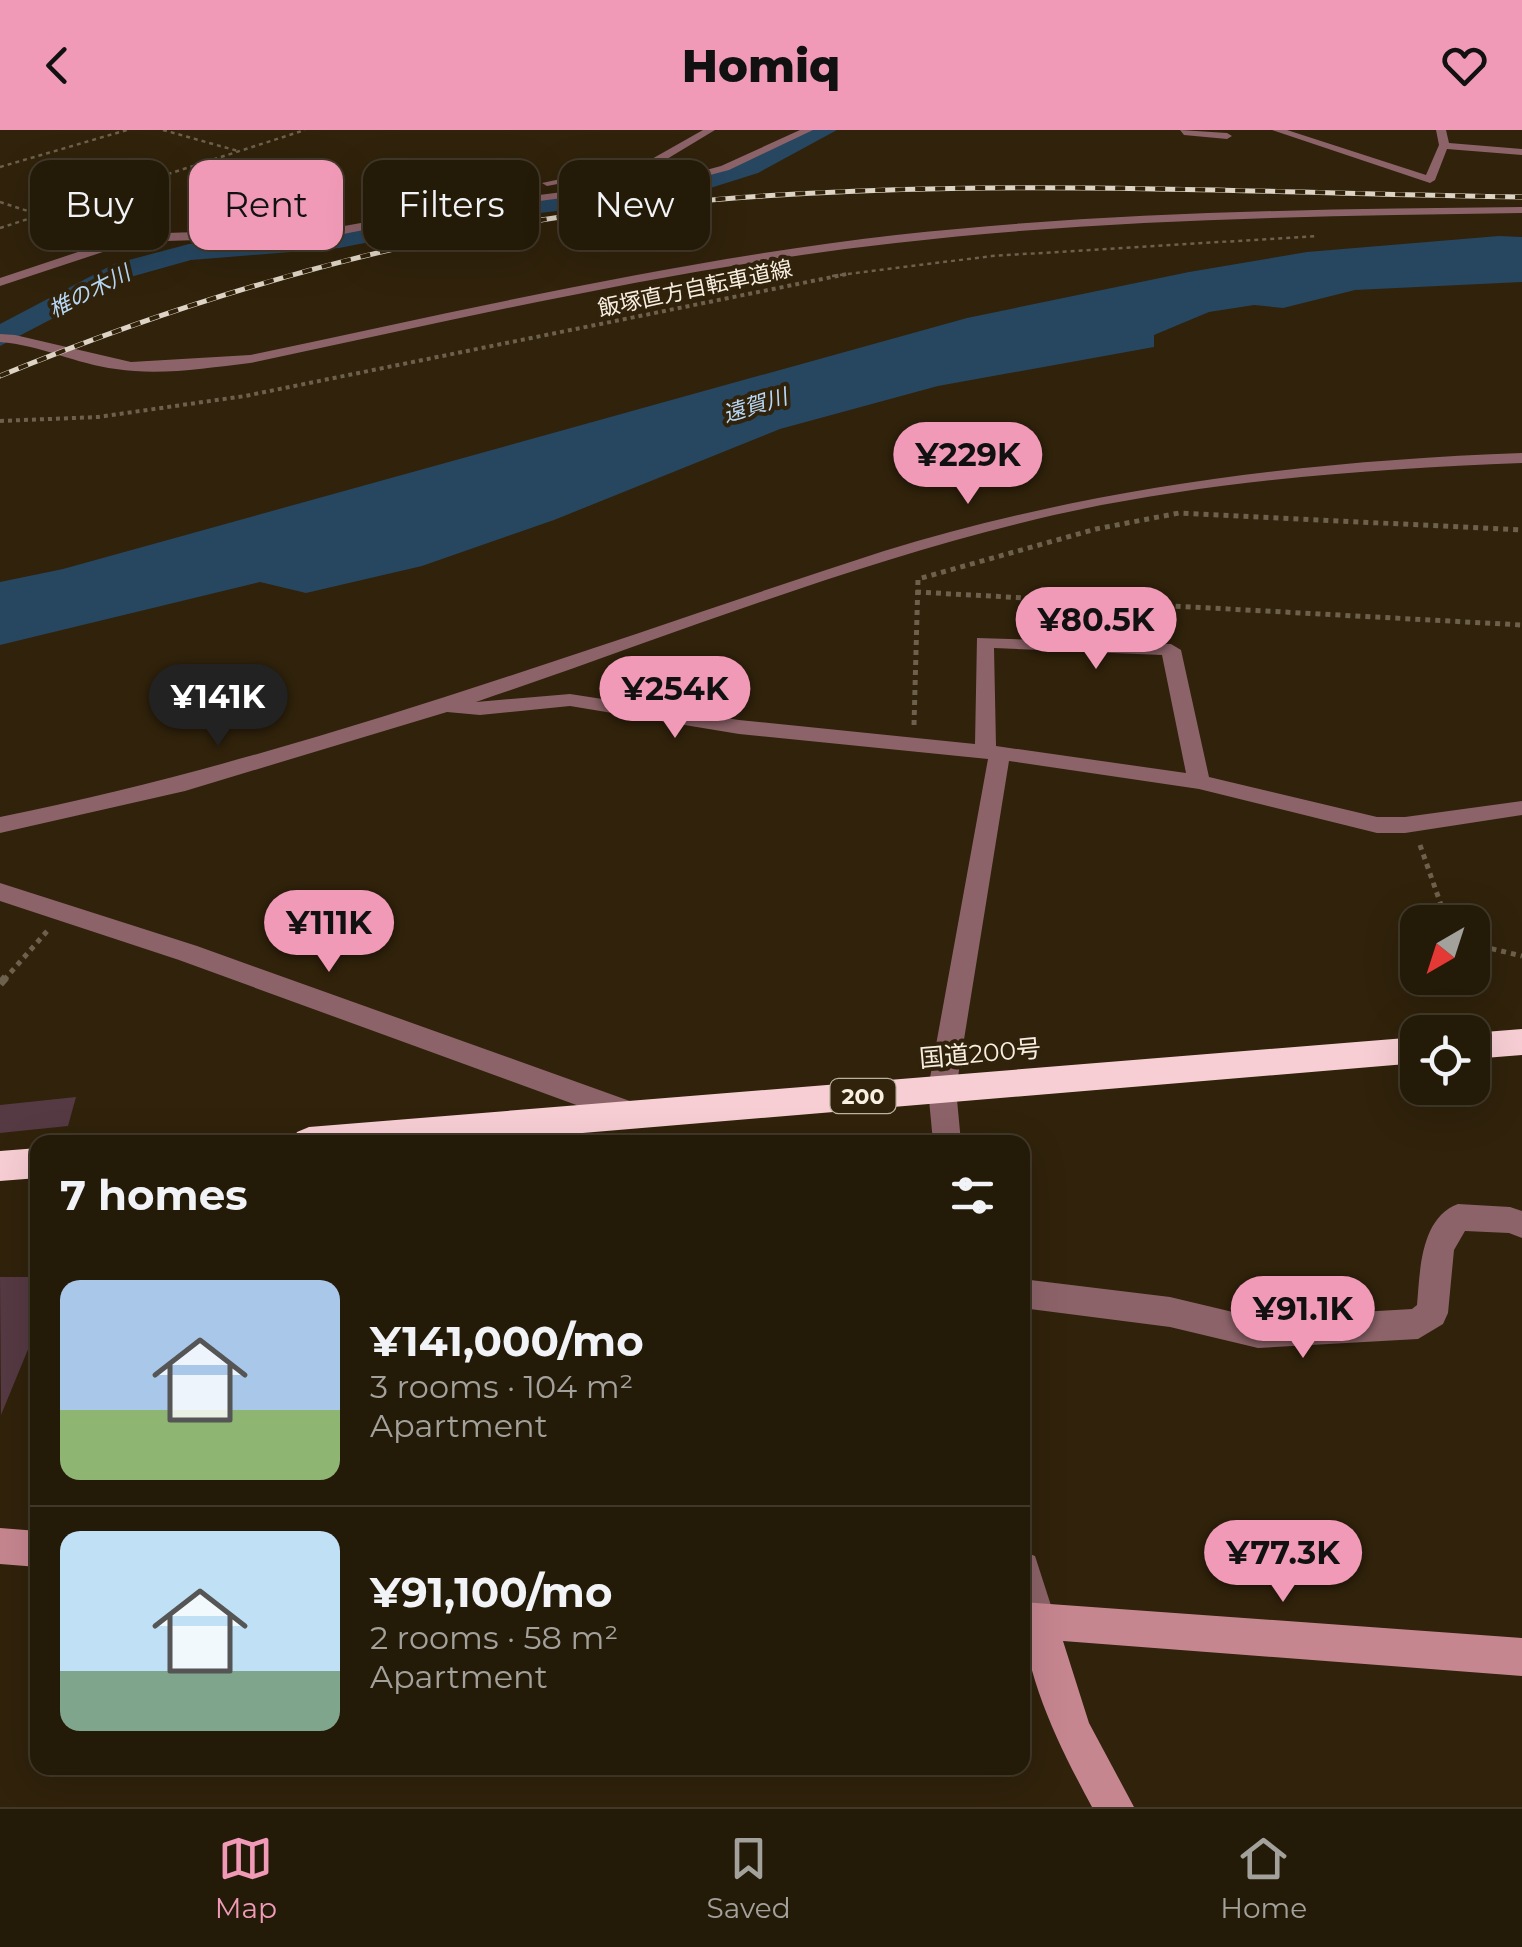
<!DOCTYPE html>
<html lang="en">
<head>
<meta charset="utf-8">
<style>
  :root { --surface:#241a08; --page:#302716; --text:#f1f3f6; --muted:#a3a19c; --line:#413829; --accent:#f09ab7 }
  body { margin:0; font-family:Montserrat,"Noto Sans JP",sans-serif; background:var(--page); color:var(--text); height:100vh; display:flex; flex-direction:column; font-size:38px; white-space:nowrap }
  * { box-sizing:border-box; margin:0 }
  p { font-size:32px; color:var(--muted) }
  .icon { flex:none; width:55px; height:55px; fill:none; stroke:currentColor; stroke-width:2; stroke-linecap:round; stroke-linejoin:round }
  .map { position:relative; flex:1; overflow:hidden }
  .drawer { position:absolute; left:30px; top:1005px; width:1000px; height:640px; display:flex; flex-direction:column; background:var(--surface); border-radius:20px; box-shadow:0 10px 40px #0002,0 0 0 2px var(--line) }
  .drawer>* { flex:none }
  .banner { position:absolute; left:30px; top:30px; width:1000px; height:90px; display:flex; gap:20px }
  .needle { width:65px; rotate:219deg }
  .fabs { position:absolute; left:1400px; top:775px; display:grid; gap:20px }
  .fabs a { display:grid; place-items:center; width:90px; height:90px; border-radius:20px; background:var(--surface); box-shadow:0 10px 40px #0002,0 0 0 2px var(--line); font-size:50px }
  .price { position:absolute; translate:-50% -85px; padding:0 22px; border-radius:35px; background:var(--accent); color:#111; font-size:32px; line-height:65px; filter:drop-shadow(0 2px 5px #0008) }
  .price::after { content:''; position:absolute; left:50%; top:60px; width:30px; height:22px; margin-left:-15px; background:inherit; clip-path:polygon(0 0,100% 0,50% 100%) }
  .price.on { background:#222; color:#fff }
  ul { padding:0; list-style:none }
  li { display:flex; align-items:center; gap:30px; height:250px; padding:0 30px }
  li+li { border-top:2px solid var(--line) }
  li span { display:grid; place-items:center; flex:none; width:280px; height:200px; border-radius:20px; color:#555 }
  li>.icon { margin-inline-start:auto }
  span .icon { width:120px; height:120px; fill:#fffc; stroke-width:1 }
  li b { font-size:42px }
  h2 { display:flex; justify-content:space-between; align-items:center; height:120px; padding:0 30px; font-size:42px }
  .chip { padding:0 35px; border-radius:20px; background:var(--surface); box-shadow:0 10px 40px #0002,0 0 0 2px var(--line); font-size:35px; line-height:90px }
  .chip.on { background:var(--accent); color:#111 }
  header { display:flex; justify-content:space-between; align-items:center; height:130px; padding:0 30px; background:var(--accent); color:#111; font-size:45px; font-weight:800 }
  .menu { display:flex; justify-content:space-around; align-items:center; height:140px; border-top:2px solid var(--line); background:var(--surface); font-size:28px; color:var(--muted) }
  .menu a { display:grid; justify-items:center; gap:5px }
  .menu .on { color:var(--accent) }
  .map>svg:first-child { display:block }
  .water { fill:#274660 }
  .lines { fill:none; stroke-linecap:round; stroke-linejoin:round }
  .river { fill:#274660; fill-rule:evenodd }
  .building { fill:#553943 }
  .path-far3 { stroke:#6d604c; stroke-width:2.5; stroke-dasharray:4 4; stroke-linecap:butt }
  .path-far2 { stroke:#6d604c; stroke-width:4; stroke-dasharray:4 4; stroke-linecap:butt }
  .path-far1 { stroke:#6d604c; stroke-width:5; stroke-dasharray:5 5; stroke-linecap:butt }
  .path { stroke:#6d604c; stroke-width:8; stroke-dasharray:9 9; stroke-linecap:butt }
  .street { fill:#8c6369; fill-rule:evenodd }
  .secondary { fill:#c68690; fill-rule:evenodd }
  .highway { fill:#f7ced3; fill-rule:evenodd }
  .rail-casing { stroke:#ded4c5; stroke-width:5 }
  .rail { stroke:#30220b; stroke-width:4; stroke-dasharray:10; stroke-linecap:butt }
  .labels { text-anchor:middle; stroke-width:8; stroke-linejoin:round; paint-order:stroke }
  .far-street-label { font-size:22px; fill:#f8efe1; stroke:#30220b }
  .far-water-label { font-size:22px; font-style:italic; fill:#b8d9f6; stroke:#30220b }
  .shield { fill:#30220b; stroke:#bcb2a1; stroke-width:2.5 }
  .shield-label { font-size:22px; font-weight:bold; fill:#f8efe1 }
  .street-label { font-size:25px; fill:#f8efe1; stroke:#30220b }
</style>
</head>
<body>
<header><svg class="icon" aria-label="back" viewBox="0 0 24 24"><path d="M15 5l-7 7 7 7"/></svg>Homiq<svg class="icon" aria-label="heart" viewBox="0 0 24 24"><path d="M12 20l-8-8c-3-5 5-10 8-4 3-6 11-1 8 4z"/></svg></header>
<div class="map">
<svg width="1522" height="1677" viewBox="0 0 1522 1677">
  <rect width="100%" height="100%" fill="#30220b"/>
  <polygon class="water" points="1499,106 1522,107 1522,152 1355,160 1283,178 1254,175 1209,182 1154,205 1154,217 938,256 780,299 554,390 422,436 306,463 260,452 0,515 0,452 63,439 967,188 1189,142 1307,122"/>
  <g class="lines">
    <polygon class="river" points="808,0 837,0 758,43 685,66 488,89 339,118 191,130 134,146 0,216 0,194 114,134 189,114 339,102 488,73 682,51 740,33"/>
  </g>
  <g class="building">
    <polygon points="76,967 68,996 0,1003 0,975"/>
    <polygon points="0,1147 38,1147 38,1195 1,1285"/>
  </g>
  <g class="lines">
    <g class="path-far3">
      <polyline points="163,0 238,21"/>
      <polyline points="0,37 127,0"/>
      <polyline points="0,72 89,101"/>
      <polyline points="0,98 305,0"/>
      <polyline points="832,146 992,126 1318,106"/>
    </g>
    <polyline class="path-far2" points="0,291 98,287 245,266 847,144"/>
    <g class="path-far1">
      <polyline points="916,462 1522,495"/>
      <polyline points="914,595 918,449 1096,399 1179,383 1522,400"/>
      <polyline points="1420,715 1447,792"/>
      <polyline points="1472,814 1522,826"/>
      <polyline points="4,850 49,799"/>
    </g>
    <polyline class="path" points="0,854 6,847"/>
    <g class="street">
      <polygon points="703,0 715,0 657,35 547,56 542,53 650,30"/>
      <polygon points="800,0 813,0 729,40 680,53 461,81 333,106 133,112 0,156 0,148 132,104 333,98 461,75 680,47 721,36"/>
      <polygon points="1180,0 1227,3 1232,6 1227,9 1184,5"/>
      <polygon points="1272,0 1287,0 1426,45 1439,15 1436,0 1446,0 1449,13 1522,19 1522,25 1447,19 1435,50 1430,53"/>
      <path d="M1522 77V83C1313 86 1104 89 896 113 678 137 464 188 250 233 206 238 160 246 116 239 76 234 40 215 0 212V204L15 205 131 232 250 225C464 180 678 130 896 105 1104 82 1313 79 1522 77Z"/>
      <path d="M1522 323V333C1365 339 1208 351 1054 385 858 430 667 507 476 572L570 564 739 590 975 614 977 508 1171 514 1181 520 1209 647 1377 687H1405L1522 671V685L1405 703H1377L1199 659 1009 631 956 959 961 1012H933L928 959 988 629 739 604 570 576 480 585 447 582 185 661 0 703V687C303 626 591 516 884 421 1093 357 1305 331 1522 323ZM994 518 1162 525 1186 643 996 616Z"/>
      <polygon points="0,753 197,816 641,975 645,983 641,991 631,995 179,830 0,771"/>
      <path d="M1458 1074 1510 1077 1522 1081V1108L1509 1103 1465 1101 1454 1120 1448 1183 1443 1194 1418 1209 1258 1218 1170 1197 1022 1178V1149L1170 1167 1258 1188 1412 1179 1417 1175C1420 1142 1420 1088 1458 1074Z"/>
      <polygon points="1022,1421 1035,1426 1056,1491 1051,1504 1038,1509 1025,1504 1022,1498"/>
    </g>
    <g class="secondary">
      <polygon points="0,1398 38,1401 38,1437 0,1434"/>
      <path d="M1022 1472 1522 1508V1546L1063 1511 1089 1593 1134 1677H1092C1058 1614 1022 1542 1022 1472Z"/>
    </g>
    <g class="highway">
      <polygon points="1522,899 1522,925 1472,929 1472,903"/>
      <polygon points="1418,907 1418,933 475,1012 292,1012 297,1002 309,997"/>
      <polygon points="38,1018 38,1048 0,1051 0,1021"/>
    </g>
    <defs>
      <path id="rail" d="M0 246C183 171 371 115 567 86 883 41 1205 62 1522 67"/>
    </defs>
    <use href="#rail" class="rail-casing"/>
    <use href="#rail" class="rail"/>
  </g>
  <g class="labels">
    <g class="far-street-label">
      <text transform="translate(695 158) rotate(-12)" y="8">飯塚直方自転車道線</text>
    </g>
    <g class="far-water-label">
      <text transform="translate(89 161) rotate(-27)" y="8">椎の木川</text>
      <text transform="translate(755 275) rotate(-17)" y="8">遠賀川</text>
    </g>
    <rect class="shield" x="830.5" y="949" width="65" height="34" rx="8"/>
    <g class="shield-label">
      <text x="863" y="974">200</text>
    </g>
    <g class="street-label">
      <text transform="translate(980 923) rotate(-5)" y="9">国道200号</text>
    </g>
  </g>
</svg>
<div class="fabs">
<a><svg class="needle" viewBox="-14 -14 28 28"><path d="M0-13l5 13h-10z" fill="#e53935"/><path d="M0 13l5-13h-10z" fill="#a3a19c"/></svg></a>
<a><svg class="icon" aria-label="locate" viewBox="0 0 24 24"><circle cx="12" cy="12" r="6"/><path d="M12 2v4M12 18v4M2 12h4M18 12h4"/></svg></a>
</div>
<b class="price" style="left:968px;top:377px">¥229K</b>
<b class="price" style="left:1096px;top:542px">¥80.5K</b>
<b class="price" style="left:675px;top:611px">¥254K</b>
<b class="price on" style="left:218px;top:619px">¥141K</b>
<b class="price" style="left:329px;top:845px">¥111K</b>
<b class="price" style="left:1303px;top:1231px">¥91.1K</b>
<b class="price" style="left:1283px;top:1475px">¥77.3K</b>
<div class="banner">
<a class="chip">Buy</a>
<a class="chip on">Rent</a>
<a class="chip">Filters</a>
<a class="chip">New</a>
</div>
<section class="drawer">
<h2>7 homes<svg class="icon" aria-label="filters" viewBox="0 0 24 24"><path d="M4 7h16M4 17h16"/><circle cx="9" cy="7" r="2"/><circle cx="15" cy="17" r="2"/></svg></h2>
<ul>
<li><span style="background:linear-gradient(#a9c7e8 65%,#8fb573 0)"><svg class="icon" aria-label="home" viewBox="0 0 24 24"><path d="M3 11l9-7 9 7M6 9v11h12V9"/></svg></span><div><b>¥141,000/mo</b><p>3 rooms · 104 m²</p><p>Apartment</p></div></li>
<li><span style="background:linear-gradient(#bfe0f5 70%,#7fa58c 0)"><svg class="icon" aria-label="home" viewBox="0 0 24 24"><path d="M3 11l9-7 9 7M6 9v11h12V9"/></svg></span><div><b>¥91,100/mo</b><p>2 rooms · 58 m²</p><p>Apartment</p></div></li>
</ul>
</section>
</div>
<nav class="menu">
<a class="on"><svg class="icon" aria-label="map" viewBox="0 0 24 24"><path d="M3 6l6-2 6 2 6-2v14l-6 2-6-2-6 2zM9 4v14M15 6v14"/></svg>Map</a>
<a><svg class="icon" aria-label="saved" viewBox="0 0 24 24"><path d="M7 4h10v16l-5-4-5 4z"/></svg>Saved</a>
<a><svg class="icon" aria-label="home" viewBox="0 0 24 24"><path d="M3 11l9-7 9 7M6 9v11h12V9"/></svg>Home</a>
</nav>
</body>
</html>
